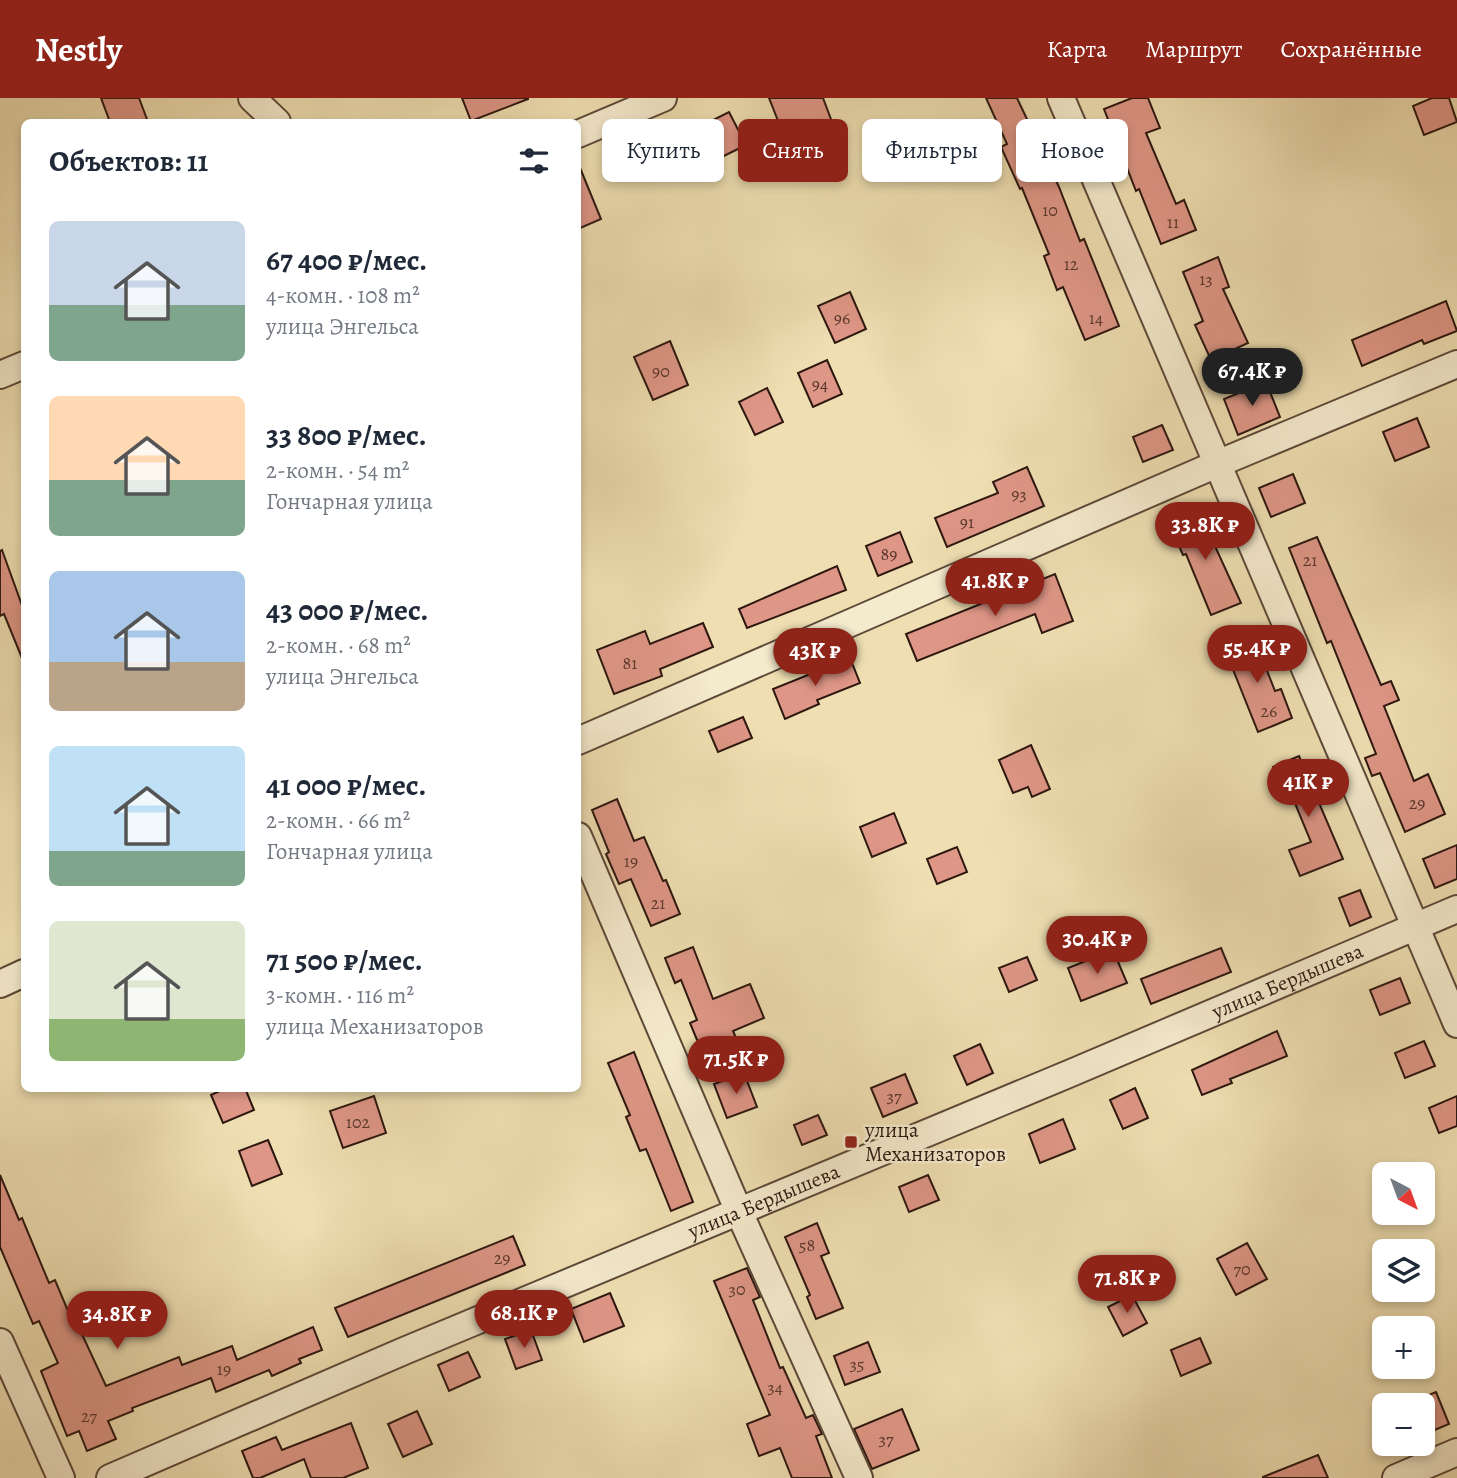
<!DOCTYPE html>
<html lang="ru">
<head>
<meta charset="utf-8">
<style>
  :root { --surface:#fff; --page:#f6f6f7; --text:#1f2937; --muted:#747a83; --accent:#8f2418 }
  body { margin:0; font-family:Alegreya,serif; background:var(--page); color:var(--text); height:100vh; display:flex; flex-direction:column; font-size:26px; white-space:nowrap }
  * { box-sizing:border-box; margin:0 }
  p { font-size:23px; color:var(--muted) }
  .icon { flex:none; width:38px; height:38px; fill:none; stroke:currentColor; stroke-width:2; stroke-linecap:round; stroke-linejoin:round }
  .map { position:relative; flex:1; overflow:hidden }
  .details { position:absolute; left:21px; top:21px; width:560px; height:973px; display:flex; flex-direction:column; background:var(--surface); border-radius:10px; box-shadow:0 4px 10px #0003 }
  .details>* { flex:none }
  .top-card { position:absolute; left:602px; top:21px; width:665px; height:63px; display:flex; gap:14px }
  .needle { width:46px; rotate:139deg }
  .tools { position:absolute; left:1372px; top:1064px; display:grid; gap:14px }
  .tools a { display:grid; place-items:center; width:63px; height:63px; border-radius:10px; background:var(--surface); box-shadow:0 4px 10px #0003; font-size:35px }
  .price { position:absolute; translate:-50% -60px; padding:0 16px; border-radius:24px; background:var(--accent); color:#fff; font-size:23px; line-height:46px; filter:drop-shadow(0 2px 4px #0008) }
  .price::after { content:''; position:absolute; left:50%; top:42px; width:21px; height:16px; margin-left:-10px; background:inherit; clip-path:polygon(0 0,100% 0,50% 100%) }
  .price.current { background:#222; color:#fff }
  ul { padding:0; list-style:none }
  li { display:flex; align-items:center; gap:21px; height:175px; padding:0 28px }
  li span { display:grid; place-items:center; flex:none; width:196px; height:140px; border-radius:10px; color:#555 }
  li>.icon { margin-inline-start:auto }
  span .icon { width:84px; height:84px; fill:#fffc; stroke-width:1 }
  li b { font-size:30px }
  h2 { display:flex; justify-content:space-between; align-items:center; height:84px; padding:0 28px; font-size:30px }
  .tag { padding:0 24px; border-radius:10px; background:var(--surface); box-shadow:0 4px 10px #0003; font-size:24px; line-height:63px }
  .tag.current { background:var(--accent); color:#fff }
  header { display:flex; align-items:center; gap:42px; box-sizing:border-box; height:98px; padding:0 35px; background:var(--accent); color:#fff }
  header strong { font-size:33px }
  nav { display:flex; gap:38px; margin-inline-start:auto; font-size:24px }
  .map>svg:first-child { display:block }
  .building { fill:#de9686; stroke:#2d170f; stroke-width:2 }
  .lines { fill:none; stroke-linecap:round; stroke-linejoin:round }
  .minor-casing { stroke:#5d4938; stroke-width:30 }
  .minor { stroke:#f4eacc; stroke-width:26 }
  .poi-dot { fill:#8f2418; stroke:#f4eacc; stroke-width:2.5 }
  .labels { text-anchor:middle; stroke-width:5; stroke-linejoin:round; paint-order:stroke }
  .number-label { font-size:18px; fill:#59372d }
  .street-label { font-size:21px; fill:#2d170f; stroke:#f4eacc }
  .poi-label { font-size:21px; fill:#2d170f; stroke:#f4eacc; text-anchor:start }
</style>
</head>
<body>
<header>
<strong>Nestly</strong>
<nav><a>Карта</a><a>Маршрут</a><a>Сохранённые</a></nav>
</header>
<div class="map">
<svg width="1457" height="1380" viewBox="0 0 1457 1380">
  <rect width="100%" height="100%" fill="#eedeb1"/>
  <filter id="stains"><feTurbulence type="fractalNoise" baseFrequency=".00286" numOctaves="4"/><feColorMatrix values="0 0 0 0 .2 0 0 0 0 .09 0 0 0 0 .02 0 0 0 .5 -.17"/></filter>
  <radialGradient id="worn" r=".72"><stop offset=".6" stop-color="#630" stop-opacity="0"/><stop offset="1" stop-color="#630" stop-opacity=".3"/></radialGradient>
  <g class="building">
    <polygon points="101,0 139,0 148,24 110,24"/>
    <polygon points="462,0 528,0 528,1 471,23"/>
    <polygon points="769,0 823,0 832,24 786,43"/>
    <polygon points="986,0 1017,0 1059,89 1080,143 1084,141 1119,228 1085,242 1063,189 1057,192 1044,158 1049,156 1022,90 1020,91 1001,49 1007,46"/>
    <polygon points="1132,0 1148,0 1160,30 1146,35 1176,106 1184,102 1196,132 1161,146 1139,91 1136,93 1104,11"/>
    <polygon points="1432,0 1449,0 1457,24 1424,37 1413,8"/>
    <polygon points="729,14 746,47 718,61 701,28"/>
    <polygon points="656,32 671,66 653,74 639,40"/>
    <polygon points="578,65 601,121 578,131"/>
    <polygon points="1218,159 1229,189 1223,191 1248,245 1211,262 1195,227 1203,223 1183,174"/>
    <polygon points="850,194 866,231 835,245 818,208"/>
    <polygon points="1446,203 1457,233 1424,246 1422,242 1362,268 1352,242"/>
    <polygon points="670,243 688,287 653,302 634,259"/>
    <polygon points="827,262 842,296 813,309 798,275"/>
    <polygon points="1266,284 1280,319 1238,337 1224,301"/>
    <polygon points="767,290 783,324 755,337 739,304"/>
    <polygon points="1417,320 1429,349 1395,363 1383,334"/>
    <polygon points="1162,327 1173,352 1143,364 1133,339"/>
    <polygon points="1027,369 1044,408 947,449 935,420 998,395 993,384"/>
    <polygon points="1293,376 1305,405 1271,419 1259,390"/>
    <polygon points="1198,411 1241,505 1211,517 1186,456 1183,457 1168,423"/>
    <polygon points="900,434 912,464 878,478 866,448"/>
    <polygon points="1317,439 1381,587 1391,583 1399,602 1384,608 1414,683 1428,676 1445,716 1405,734 1380,675 1372,678 1365,660 1376,656 1331,543 1327,545 1289,450"/>
    <polygon points="2,452 24,513 24,565 4,516 0,518 0,453"/>
    <polygon points="837,468 846,492 747,530 739,511"/>
    <polygon points="1055,476 1073,523 1042,535 1035,516 917,563 906,536"/>
    <polygon points="703,525 713,549 660,571 662,578 614,596 597,552 645,533 650,546"/>
    <polygon points="1253,537 1275,593 1281,591 1292,620 1258,634 1224,549"/>
    <polygon points="850,560 860,585 817,602 819,606 785,621 773,591"/>
    <polygon points="743,619 752,640 718,654 709,633"/>
    <polygon points="1031,647 1050,691 1032,699 1028,689 1013,695 999,662"/>
    <polygon points="1299,658 1343,761 1300,778 1289,752 1311,744 1292,698 1287,700 1273,669"/>
    <polygon points="617,701 634,743 644,739 663,783 666,782 680,816 651,828 631,781 619,786 606,756 609,754 592,712"/>
    <polygon points="894,715 906,745 872,759 860,729"/>
    <polygon points="1457,747 1457,781 1435,790 1423,761"/>
    <polygon points="957,749 967,774 937,786 927,761"/>
    <polygon points="1360,792 1371,819 1350,828 1339,800"/>
    <polygon points="693,849 713,901 750,886 764,920 733,933 736,940 702,954 690,925 697,922 681,882 675,885 665,860"/>
    <polygon points="1221,850 1231,874 1151,906 1141,881"/>
    <polygon points="1113,852 1127,885 1081,903 1068,870"/>
    <polygon points="1027,859 1037,882 1009,894 999,870"/>
    <polygon points="1400,880 1410,905 1380,917 1370,892"/>
    <polygon points="1277,933 1287,958 1230,981 1232,985 1202,997 1192,972"/>
    <polygon points="1424,943 1435,968 1405,980 1395,955"/>
    <polygon points="980,946 993,975 967,987 954,958"/>
    <polygon points="634,954 693,1104 671,1113 646,1051 640,1053 626,1019 630,1017 608,965"/>
    <polygon points="744,975 757,1009 727,1020 714,986"/>
    <polygon points="905,976 917,1005 883,1019 871,990"/>
    <polygon points="226,990 245,990 254,1012 223,1025 211,997"/>
    <polygon points="1135,990 1148,1020 1123,1031 1110,1002"/>
    <polygon points="374,998 386,1035 343,1050 330,1013"/>
    <polygon points="1457,998 1457,1028 1439,1035 1429,1010"/>
    <polygon points="818,1017 827,1037 802,1047 794,1027"/>
    <polygon points="1063,1021 1075,1051 1040,1065 1029,1036"/>
    <polygon points="268,1042 282,1076 252,1088 239,1053"/>
    <polygon points="0,1077 19,1122 22,1120 49,1185 55,1182 71,1220 74,1219 106,1288 179,1259 182,1267 232,1248 237,1262 313,1229 322,1252 299,1261 301,1265 272,1278 269,1272 216,1294 211,1280 132,1310 133,1313 108,1323 116,1341 87,1353 79,1333 67,1338 41,1273 58,1265 39,1223 33,1226 0,1149"/>
    <polygon points="928,1077 939,1102 909,1114 899,1089"/>
    <polygon points="817,1125 829,1155 821,1158 843,1210 816,1221 807,1199 810,1197 785,1139"/>
    <polygon points="513,1138 525,1167 348,1239 335,1210"/>
    <polygon points="1247,1145 1267,1181 1236,1197 1217,1161"/>
    <polygon points="747,1170 760,1199 753,1202 780,1270 783,1269 806,1320 813,1317 822,1336 816,1338 832,1380 792,1380 780,1350 759,1358 747,1326 770,1317 714,1183"/>
    <polygon points="610,1195 624,1228 584,1244 571,1211"/>
    <polygon points="1132,1197 1147,1225 1123,1238 1108,1209"/>
    <polygon points="531,1232 542,1262 516,1271 505,1241"/>
    <polygon points="1200,1240 1211,1265 1181,1278 1171,1252"/>
    <polygon points="868,1244 880,1274 845,1287 834,1258"/>
    <polygon points="468,1254 480,1279 449,1293 438,1267"/>
    <polygon points="1436,1294 1449,1326 1430,1334 1423,1318 1423,1307 1418,1307 1416,1302"/>
    <polygon points="902,1311 919,1352 872,1371 854,1331"/>
    <polygon points="417,1313 432,1346 403,1359 388,1326"/>
    <polygon points="351,1325 368,1370 343,1380 311,1380 304,1361 260,1380 253,1380 242,1353 276,1339 282,1352"/>
    <polygon points="1318,1357 1328,1380 1263,1380 1263,1379"/>
  </g>
  <g class="lines">
    <defs>
      <g id="minor">
        <polyline points="252,0 277,24"/>
        <polyline points="1061,0 1457,926"/>
        <polyline points="578,36 663,0"/>
        <polyline points="0,277 24,267"/>
        <polyline points="578,643 1217,366 1457,266"/>
        <polyline points="578,738 739,1114 859,1380"/>
        <polyline points="0,886 24,875"/>
        <polyline points="0,1244 61,1380"/>
        <path id="s1" d="M110 1380 404 1253 1071 975 1457 811"/>
        <polyline points="1396,1380 1457,1354"/>
      </g>
    </defs>
    <use href="#minor" class="minor-casing"/>
    <use href="#minor" class="minor"/>
  </g>
  <rect class="poi-dot" x="844" y="1037" width="14" height="14" rx="3.5"/>
  <g class="labels">
    <g class="number-label">
      <text x="1050" y="118">10</text>
      <text x="1173" y="130">11</text>
      <text x="1071" y="172">12</text>
      <text x="1206" y="187">13</text>
      <text x="842" y="226">96</text>
      <text x="1096" y="226">14</text>
      <text x="661" y="279">90</text>
      <text x="820" y="292">94</text>
      <text x="1019" y="402">93</text>
      <text x="967" y="430">91</text>
      <text x="889" y="462">89</text>
      <text x="1310" y="468">21</text>
      <text x="630" y="571">81</text>
      <text x="1269" y="619">26</text>
      <text x="1417" y="711">29</text>
      <text x="631" y="769">19</text>
      <text x="658" y="811">21</text>
      <text x="894" y="1004">37</text>
      <text x="358" y="1030">102</text>
      <text x="807" y="1153">58</text>
      <text x="502" y="1166">29</text>
      <text x="1242" y="1177">70</text>
      <text x="737" y="1197">30</text>
      <text x="857" y="1272">35</text>
      <text x="224" y="1277">19</text>
      <text x="775" y="1295">34</text>
      <text x="89" y="1324">27</text>
      <text x="886" y="1347">37</text>
    </g>
    <g class="street-label">
      <text dy="7" stroke="none"><textPath href="#s1" startOffset="1278">улица Бердышева</textPath></text>
      <text dy="7" stroke="none"><textPath href="#s1" startOffset="710">улица Бердышева</textPath></text>
    </g>
    <g class="poi-label">
      <text x="865" y="1039">улица<tspan x="865" dy="24">Механизаторов</tspan></text>
    </g>
  </g>
  <rect width="100%" height="100%" filter="url(#stains)"/>
  <rect width="100%" height="100%" fill="url(#worn)"/>
</svg>
<div class="tools">
<a><svg class="needle" viewBox="-14 -14 28 28"><path d="M0-13l5 13h-10z" fill="#e53935"/><path d="M0 13l5-13h-10z" fill="#747a83"/></svg></a>
<a><svg class="icon" aria-label="layers" viewBox="0 0 24 24"><path d="M12 4l9 5-9 5-9-5zM3 14l9 5 9-5"/></svg></a>
<a>+</a>
<a>−</a>
</div>
<b class="price current" style="left:1252px;top:310px">67.4K ₽</b>
<b class="price" style="left:1205px;top:464px">33.8K ₽</b>
<b class="price" style="left:995px;top:520px">41.8K ₽</b>
<b class="price" style="left:1257px;top:587px">55.4K ₽</b>
<b class="price" style="left:815px;top:590px">43K ₽</b>
<b class="price" style="left:1308px;top:721px">41K ₽</b>
<b class="price" style="left:1097px;top:878px">30.4K ₽</b>
<b class="price" style="left:736px;top:998px">71.5K ₽</b>
<b class="price" style="left:1127px;top:1217px">71.8K ₽</b>
<b class="price" style="left:524px;top:1252px">68.1K ₽</b>
<b class="price" style="left:117px;top:1253px">34.8K ₽</b>
<div class="top-card">
<a class="tag">Купить</a>
<a class="tag current">Снять</a>
<a class="tag">Фильтры</a>
<a class="tag">Новое</a>
</div>
<section class="details">
<h2>Объектов: 11<svg class="icon" aria-label="filters" viewBox="0 0 24 24"><path d="M4 7h16M4 17h16"/><circle cx="9" cy="7" r="2"/><circle cx="15" cy="17" r="2"/></svg></h2>
<ul>
<li><span style="background:linear-gradient(#c9d6e8 60%,#7fa58c 0)"><svg class="icon" aria-label="home" viewBox="0 0 24 24"><path d="M3 11l9-7 9 7M6 9v11h12V9"/></svg></span><div><b>67 400 ₽/мес.</b><p>4-комн. · 108 m²</p><p>улица Энгельса</p></div></li>
<li><span style="background:linear-gradient(#ffd9b3 60%,#7fa58c 0)"><svg class="icon" aria-label="home" viewBox="0 0 24 24"><path d="M3 11l9-7 9 7M6 9v11h12V9"/></svg></span><div><b>33 800 ₽/мес.</b><p>2-комн. · 54 m²</p><p>Гончарная улица</p></div></li>
<li><span style="background:linear-gradient(#a9c7e8 65%,#b9a48a 0)"><svg class="icon" aria-label="home" viewBox="0 0 24 24"><path d="M3 11l9-7 9 7M6 9v11h12V9"/></svg></span><div><b>43 000 ₽/мес.</b><p>2-комн. · 68 m²</p><p>улица Энгельса</p></div></li>
<li><span style="background:linear-gradient(#bfe0f5 75%,#7fa58c 0)"><svg class="icon" aria-label="home" viewBox="0 0 24 24"><path d="M3 11l9-7 9 7M6 9v11h12V9"/></svg></span><div><b>41 000 ₽/мес.</b><p>2-комн. · 66 m²</p><p>Гончарная улица</p></div></li>
<li><span style="background:linear-gradient(#dfe7d0 70%,#8fb573 0)"><svg class="icon" aria-label="home" viewBox="0 0 24 24"><path d="M3 11l9-7 9 7M6 9v11h12V9"/></svg></span><div><b>71 500 ₽/мес.</b><p>3-комн. · 116 m²</p><p>улица Механизаторов</p></div></li>
</ul>
</section>
</div>
</body>
</html>
